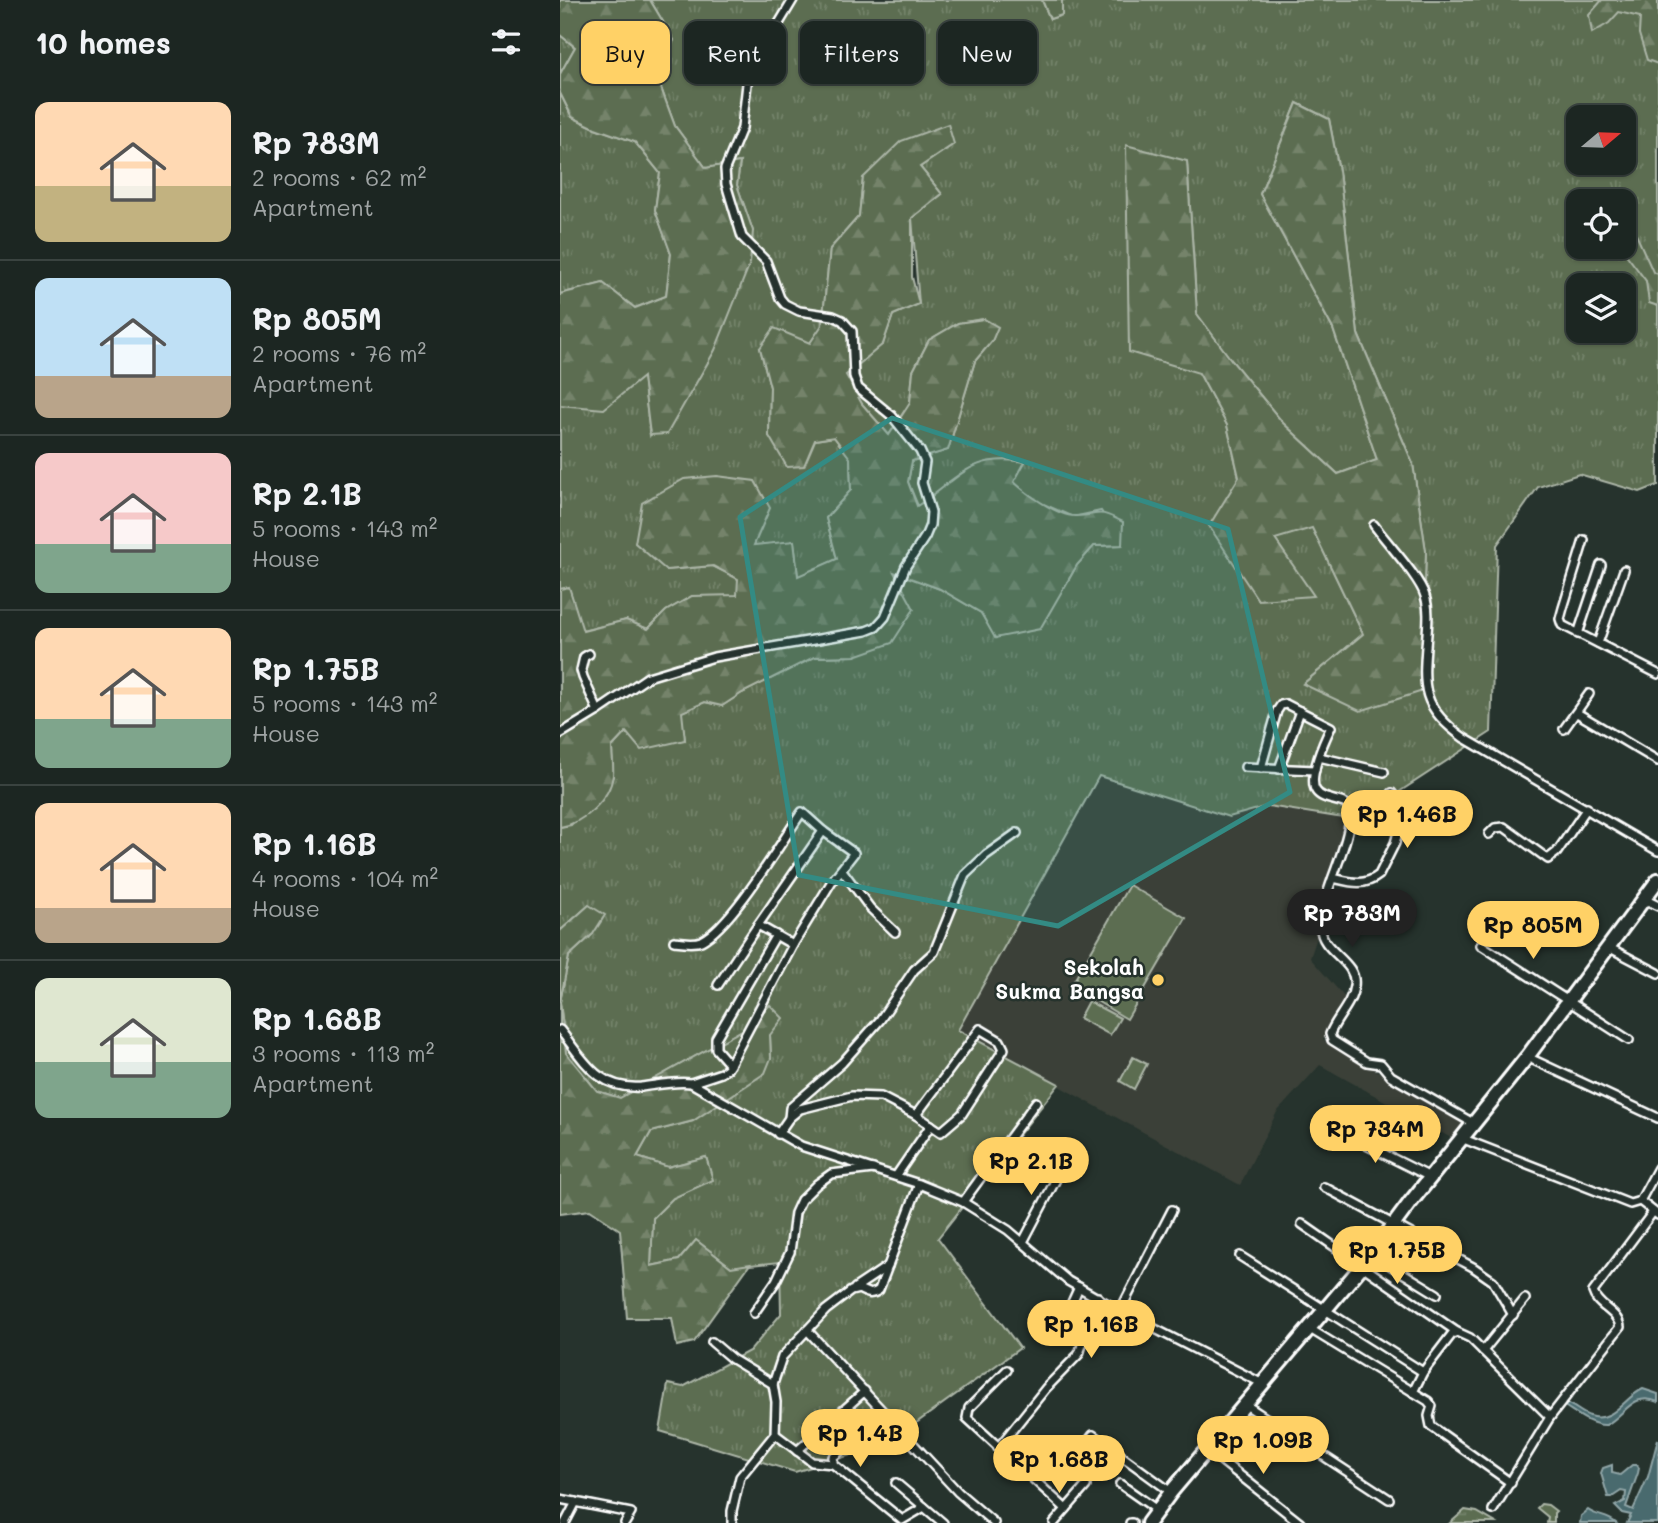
<!DOCTYPE html>
<html lang="en">
<head>
<meta charset="utf-8">
<style>
  :root { --surface:#1c2622; --page:#252e2a; --text:#f1f3f6; --muted:#a0a5a5; --line:#3a4340; --accent:#ffd166 }
  body { margin:0; font-family:Mali,sans-serif; background:var(--page); color:var(--text); height:100vh; display:flex; flex-direction:column; font-size:26px; white-space:nowrap }
  * { box-sizing:border-box; margin:0 }
  p { font-size:23px; color:var(--muted) }
  .icon { flex:none; width:38px; height:38px; fill:none; stroke:currentColor; stroke-width:2; stroke-linecap:round; stroke-linejoin:round }
  .map { position:relative; flex:1; overflow:hidden }
  .side { display:flex; flex-direction:column; background:var(--surface); width:560px }
  .side>* { flex:none }
  .top-card { position:absolute; left:21px; top:21px; width:665px; height:63px; display:flex; gap:14px }
  .needle { width:46px; rotate:71deg }
  .buttons { position:absolute; left:1006px; top:105px; display:grid; gap:14px }
  .buttons a { display:grid; place-items:center; width:70px; height:70px; border-radius:14px; background:var(--surface); box-shadow:0 2px 5px #0004,0 0 0 2px var(--line); font-size:35px }
  .price { position:absolute; translate:-50% -60px; padding:0 16px; border-radius:24px; background:var(--accent); color:#111; font-size:23px; line-height:46px; filter:drop-shadow(0 2px 4px #0008) }
  .price::after { content:''; position:absolute; left:50%; top:42px; width:21px; height:16px; margin-left:-10px; background:inherit; clip-path:polygon(0 0,100% 0,50% 100%) }
  .price.active { background:#222; color:#fff }
  ul { padding:0; list-style:none }
  li { display:flex; align-items:center; gap:21px; height:175px; padding:0 35px }
  li+li { border-top:2px solid var(--line) }
  li span { display:grid; place-items:center; flex:none; width:196px; height:140px; border-radius:14px; color:#555 }
  li>.icon { margin-inline-start:auto }
  span .icon { width:84px; height:84px; fill:#fffc; stroke-width:1 }
  li b { font-size:30px }
  h2 { display:flex; justify-content:space-between; align-items:center; height:84px; padding:0 35px; font-size:30px }
  .chip { padding:0 24px; border-radius:14px; background:var(--surface); box-shadow:0 2px 5px #0004,0 0 0 2px var(--line); font-size:24px; line-height:63px }
  .chip.active { background:var(--accent); color:#111 }
  main { display:flex; flex:1; min-height:0 }
  .map>svg:first-child { display:block }
  .built { fill:#3a4038 }
  .grass { fill:url(#grass-tufts); stroke:#adb6a8; stroke-width:2; fill-rule:evenodd }
  .forest { fill:url(#forest-firs); stroke:#adb6a8; stroke-width:2 }
  .wetland { fill:url(#wetland-marsh); stroke:#adb6a8; stroke-width:2 }
  .garden { fill:#5b6d51; stroke:#adb6a8; stroke-width:2 }
  .water { fill:#486a6e; stroke:#91a6a8; stroke-width:2 }
  .lines { fill:none; stroke-linecap:round; stroke-linejoin:round }
  .minor-casing { stroke:#fff; stroke-width:12 }
  .trunk-casing { stroke:#fff; stroke-width:18 }
  .minor { stroke:#26332d; stroke-width:7 }
  .trunk { stroke:#26332d; stroke-width:12 }
  .marked { fill:#338b84; fill-opacity:0.2; stroke:#338b84; stroke-width:5; stroke-linejoin:round }
  .poi-dot { fill:#ffd166; stroke:#26332d; stroke-width:2.5 }
  .labels { text-anchor:middle; stroke-width:5; stroke-linejoin:round; paint-order:stroke }
  .poi-label { font-size:21px; font-weight:bold; fill:#fff; stroke:#26332d; text-anchor:end }
</style>
</head>
<body>
<main>
<section class="side">
<h2>10 homes<svg class="icon" aria-label="filters" viewBox="0 0 24 24"><path d="M4 7h16M4 17h16"/><circle cx="9" cy="7" r="2"/><circle cx="15" cy="17" r="2"/></svg></h2>
<ul>
<li><span style="background:linear-gradient(#ffd9b3 60%,#c2b280 0)"><svg class="icon" aria-label="home" viewBox="0 0 24 24"><path d="M3 11l9-7 9 7M6 9v11h12V9"/></svg></span><div><b>Rp 783M</b><p>2 rooms · 62 m²</p><p>Apartment</p></div></li>
<li><span style="background:linear-gradient(#bfe0f5 70%,#b9a48a 0)"><svg class="icon" aria-label="home" viewBox="0 0 24 24"><path d="M3 11l9-7 9 7M6 9v11h12V9"/></svg></span><div><b>Rp 805M</b><p>2 rooms · 76 m²</p><p>Apartment</p></div></li>
<li><span style="background:linear-gradient(#f6c9c9 65%,#7fa58c 0)"><svg class="icon" aria-label="home" viewBox="0 0 24 24"><path d="M3 11l9-7 9 7M6 9v11h12V9"/></svg></span><div><b>Rp 2.1B</b><p>5 rooms · 143 m²</p><p>House</p></div></li>
<li><span style="background:linear-gradient(#ffd9b3 65%,#7fa58c 0)"><svg class="icon" aria-label="home" viewBox="0 0 24 24"><path d="M3 11l9-7 9 7M6 9v11h12V9"/></svg></span><div><b>Rp 1.75B</b><p>5 rooms · 143 m²</p><p>House</p></div></li>
<li><span style="background:linear-gradient(#ffd9b3 75%,#b9a48a 0)"><svg class="icon" aria-label="home" viewBox="0 0 24 24"><path d="M3 11l9-7 9 7M6 9v11h12V9"/></svg></span><div><b>Rp 1.16B</b><p>4 rooms · 104 m²</p><p>House</p></div></li>
<li><span style="background:linear-gradient(#dfe7d0 60%,#7fa58c 0)"><svg class="icon" aria-label="home" viewBox="0 0 24 24"><path d="M3 11l9-7 9 7M6 9v11h12V9"/></svg></span><div><b>Rp 1.68B</b><p>3 rooms · 113 m²</p><p>Apartment</p></div></li>
</ul>
</section>
<div class="map">
<svg width="1098" height="1523" viewBox="0 0 1098 1523">
  <defs>
    <pattern id="grass-tufts" width="24" height="20" patternUnits="userSpaceOnUse" patternTransform="scale(1.75)"><rect width="24" height="20" fill="#5b6d51"/><path d="M3 7l-1-3M5 7V3M7 7l1-3M15 17l-1-3M17 17v-4M19 17l1-3" fill="none" stroke="#74836b"/></pattern>
    <pattern id="forest-firs" width="22" height="20" patternUnits="userSpaceOnUse" patternTransform="scale(1.75)"><rect width="22" height="20" fill="#5b6d51"/><path d="M5 1l3.5 6h-7zM16 11l3.5 6h-7z" fill="#74836b"/></pattern>
    <pattern id="wetland-marsh" width="20" height="14" patternUnits="userSpaceOnUse" patternTransform="scale(1.75)"><rect width="20" height="14" fill="#5b6d51"/><path d="M1 5h8M5 5V1M11 12h8M15 12V8" fill="none" stroke="#74836b"/></pattern>
  </defs>
  <rect width="100%" height="100%" fill="#26332d"/>
  <filter id="ink" filterUnits="userSpaceOnUse"><feTurbulence type="fractalNoise" baseFrequency=".0143" numOctaves="2"/><feDisplacementMap in="SourceGraphic" scale="14" xChannelSelector="R" yChannelSelector="G"/><feConvolveMatrix kernelMatrix="1 2 1 2 8 2 1 2 1" color-interpolation-filters="sRGB"/></filter>
  <g filter="url(#ink)">
    <polygon class="built" points="539,776 669,817 708,806 796,820 750,958 788,1001 763,1040 905,1121 893,1139 760,1065 717,1112 680,1185 398,1031"/>
    <g class="grass">
      <path d="M90 0H482L490 19 502 15V0H1098V485L1080 492 1019 474 978 487 937 545 931 732 796 820 708 806 669 817 539 776 398 1030 499 1084 378 1238 460 1348 327 1444 235 1472 100 1431 108 1384 123 1387 191 1350 221 1314 220 1262 171 1267 136 1240 119 1260 91 1266 93 1218 113 1198 152 1180 146 1157 108 1167 77 1157 91 1132 133 1121 211 1058 210 1035 186 1028 60 1098 37 1091 6 1053 0 1002 9 956 33 934 28 906 0 931V827L11 825 53 777 52 747 67 731 125 740 121 712 145 702 162 706 182 693 255 657 295 656 333 571 380 589 421 613 436 638 504 588 517 565 534 546 562 545 541 511 513 517 472 499 454 482 464 462C414 454 395 478 358 506L348 482 352 461 388 450 415 361 432 341 437 327 424 319 398 323 369 340 353 371 350 402 329 435 302 404 286 375 323 344 333 315 359 304 352 218 382 194 360 167 394 144 303 178 299 216 270 249 262 326 250 343 200 348 210 387 209 436 255 440 274 437 290 458 291 490 266 518 277 559 238 577 234 541 106 570 153 566 179 579 178 596H132L106 611 88 629 66 620 22 631 9 588 0 589V405L3 406 83 376 90 435 193 231 177 185 180 162 146 168 115 126 97 77 114 40ZM737 103 769 119 779 171 798 334 853 464 866 551 863 642 866 690 744 683 803 634 752 527 715 538 679 477 667 425 639 373 627 161 637 314 672 361 723 423 778 474 817 460 773 329 700 194ZM1018 117H1064V163H1018ZM1018 201H1064V247H1018ZM1018 285H1064V331H1018Z"/>
      <polygon points="0,35 15,47 0,74"/>
      <polygon points="0,93 12,117 35,128 75,142 100,173 95,210 111,253 106,296 75,308 43,283 0,294"/>
    </g>
    <g class="forest">
      <polygon points="0,0 90,0 114,40 97,77 115,126 146,168 180,162 177,185 193,231 190,263 155,350 107,434 90,435 83,377 44,409 0,405 0,294 43,283 75,308 106,296 111,254 95,210 100,173 75,142 35,128 12,117 0,93 0,74 15,47 0,35"/>
      <polygon points="482,0 502,0 502,15 490,19"/>
      <polygon points="1042,0 1098,0 1098,64 1087,60 1079,34 1080,17 1059,12 1049,23 1032,33 1029,15"/>
      <polygon points="737,103 769,119 779,171 798,334 853,464 866,551 863,642 866,690 800,711 743,684 803,634 752,528 715,539 754,596 698,600 649,526 679,477 667,425 639,373 569,352 566,145 627,161 637,314 672,361 723,423 778,474 817,460 773,329 700,194"/>
      <path d="M388 124 394 144 360 167 382 194 352 218V277L359 304 333 315 323 344 286 375 302 404 329 435 350 403 353 371 369 340 398 323 424 319 438 327 432 341 415 361 388 450 352 461 348 482 357 506C400 480 407 453 465 462L454 482C466 493 498 517 516 516 543 515 535 508 563 522L562 545 534 546 517 565 480 629 435 638 421 613 380 589 334 572 354 609 332 643 295 656 254 657 182 693 162 706 145 702 122 712 125 740 81 750 66 732 52 747C52 756 54 767 53 775 50 800 23 823 0 827V589L9 587 23 631 66 620 88 629 106 611 132 596 177 595 178 579 153 566 106 570 75 543 82 503 124 479 157 476 195 481 210 508 194 545 234 541 238 576 277 559 266 518 291 490 290 458 274 437 255 440 244 466 227 467 209 436 210 387 200 348 214 328 250 343 262 325 270 249 299 216 303 178 341 141Z"/>
      <polygon points="1064,216 1071,223 1093,272 1098,274 1098,306 1089,303 1086,281 1065,253 1054,247 1064,247"/>
      <polygon points="29,905 45,915 33,934 9,956 0,1002 6,1053 37,1091 60,1098 186,1028 210,1005 223,1018 210,1035 211,1058 205,1073 133,1121 91,1132 77,1157 108,1167 146,1157 153,1180 113,1198 93,1218 91,1266 119,1260 136,1240 171,1267 190,1264 134,1342 117,1346 112,1318 67,1318 60,1230 30,1210 0,1214 0,931"/>
    </g>
    <g class="wetland">
      <polygon points="981,1504 988,1505 996,1511 994,1513 994,1523 987,1523 988,1517 977,1508"/>
      <polygon points="905,1510 917,1512 936,1523 890,1523"/>
    </g>
    <g class="garden">
      <polygon points="569,885 626,918 567,1019 511,986"/>
      <polygon points="528,1001 560,1018 550,1035 519,1018"/>
      <polygon points="573,1057 587,1064 574,1089 560,1081"/>
    </g>
    <g class="water">
      <path d="M1083 1389 1098 1394V1402C1073 1391 1066 1414 1046 1425 1032 1426 1017 1414 1006 1407L1005 1403C1014 1405 1020 1413 1030 1416 1053 1424 1064 1397 1083 1389Z"/>
      <polygon points="1098,1439 1098,1523 1067,1523 1071,1515 1062,1513 1055,1506 1065,1501 1066,1492 1061,1491 1052,1497 1048,1497 1041,1473 1043,1468 1052,1465 1052,1473 1060,1475 1072,1465 1077,1465 1079,1468 1078,1473 1066,1507 1073,1510 1088,1477"/>
      <path d="M1028 1510C1038 1517 1047 1515 1056 1523H1020L1021 1516Z"/>
    </g>
    <g class="lines">
      <defs>
        <g id="minor">
          <path d="M814 525C827 543 860 578 865 596 869 608 868 621 867 634 863 685 859 707 904 738L1098 851"/>
          <polyline points="1024,540 1003,608 1000,619 1002,625 1098,674"/>
          <polyline points="1018,634 1041,565"/>
          <polyline points="1038,643 1064,570"/>
          <polyline points="29,654 24,657 21,670 23,677 38,711"/>
          <polyline points="1017,713 1098,761"/>
          <polyline points="1004,729 1029,694"/>
          <polyline points="0,734 38,711 88,677 154,657 306,631 316,627 325,617 346,566 365,537 370,525 371,512 362,483 365,462 360,451 332,416 298,388 294,376 292,331 282,320 273,316 239,311 225,304 220,298 206,261 182,237 166,184 165,169 182,128 188,75 233,0"/>
          <polyline points="759,757 824,772"/>
          <polyline points="685,767 755,770"/>
          <path d="M701 768 717 711 721 705 726 704 771 727C765 739 747 778 756 791 762 800 776 799 786 804 789 809 791 813 790 819 786 855 762 890 761 928 761 952 798 961 794 986 792 1004 776 1018 770 1034L772 1040 807 1062 821 1064 831 1076 913 1123"/>
          <polyline points="719,769 740,711"/>
          <polyline points="929,834 935,828 944,827 988,859 997,852 1027,808"/>
          <polyline points="282,870 310,908 335,932"/>
          <path d="M773 878C790 882 804 887 819 875L835 843 844 811 832 793"/>
          <polyline points="1084,899 1098,906"/>
          <path d="M114 941C122 942 134 944 141 941 172 926 221 842 242 812L263 831 294 853 272 881 233 945 168 1068 161 1073 131 1083"/>
          <polyline points="233,945 198,925 263,831"/>
          <polyline points="921,945 1069,1040"/>
          <polyline points="1048,947 1098,973"/>
          <polyline points="158,985 198,925"/>
          <polygon points="420,1029 440,1041 444,1049 402,1114 381,1132 356,1115"/>
          <path d="M0 1030C24 1060 37 1090 81 1087 98 1085 114 1081 131 1083L241 1146 359 1184 403 1202 448 1230 508 1281 560 1311 703 1384"/>
          <polyline points="967,1057 1098,1118"/>
          <polyline points="170,1065 156,1049 156,1038 216,935"/>
          <polyline points="229,1118 230,1108 282,1063 320,1020 354,970 374,952 405,875 426,855 457,833"/>
          <polyline points="772,1128 870,1177"/>
          <polyline points="218,1134 229,1118 240,1109 292,1096 321,1097 356,1115"/>
          <polyline points="901,1138 1070,1204 1080,1201 1098,1168"/>
          <polyline points="336,1176 371,1125"/>
          <polyline points="764,1187 913,1267 933,1281 953,1315"/>
          <polyline points="1080,1201 1098,1215"/>
          <polyline points="403,1202 476,1102"/>
          <polyline points="742,1224 897,1332"/>
          <polyline points="463,1242 504,1164"/>
          <polyline points="812,1254 877,1294"/>
          <polyline points="680,1256 863,1372"/>
          <polyline points="295,1288 328,1266"/>
          <polyline points="560,1311 612,1210"/>
          <polyline points="194,1313 216,1281 230,1252 235,1213 241,1200 257,1184 271,1174 313,1169"/>
          <polyline points="750,1329 868,1401 872,1406 869,1416 871,1426 951,1483"/>
          <polyline points="247,1330 398,1492 434,1523"/>
          <polyline points="499,1331 519,1287"/>
          <polyline points="152,1342 172,1359 213,1384"/>
          <polyline points="923,1351 965,1299"/>
          <polyline points="447,1370 409,1408 407,1418 506,1509"/>
          <polyline points="853,1392 863,1372 892,1334 897,1332 910,1338 990,1417"/>
          <polyline points="686,1405 829,1499"/>
          <polyline points="326,1413 273,1457 273,1464 342,1520 364,1507"/>
          <polyline points="215,1434 252,1462 273,1464"/>
          <polyline points="438,1448 486,1388 519,1354 538,1297"/>
          <polyline points="648,1450 740,1523"/>
          <polyline points="237,1451 305,1391"/>
          <polyline points="509,1466 533,1435 611,1492"/>
          <polyline points="336,1483 383,1523"/>
          <polyline points="560,1484 597,1510"/>
          <polyline points="0,1499 71,1513 65,1523"/>
          <path d="M933 1510 990 1417 1060 1327C1058 1311 1037 1307 1033 1292L1093 1212"/>
          <polyline points="5,1523 16,1502"/>
          <path d="M172 1523V1511L180 1477 215 1434 216 1402 213 1384 222 1357 266 1310 291 1291 299 1289C306 1293 311 1296 319 1290L359 1184"/>
          <polyline points="494,1523 526,1486"/>
          <polyline points="570,1523 572,1523"/>
        </g>
        <polyline id="trunk" points="588,1523 611,1492 812,1254 849,1204 967,1057 1098,880"/>
      </defs>
      <use href="#minor" class="minor-casing"/>
      <use href="#trunk" class="trunk-casing"/>
      <use href="#minor" class="minor"/>
      <use href="#trunk" class="trunk"/>
    </g>
  </g>
  <path class="marked" d="M332 418 668 529 730 792 498 926 239 875 180 517Z"/>
  <circle class="poi-dot" cx="598" cy="980" r="7"/>
  <g class="labels">
    <g class="poi-label">
      <text x="584" y="975">Sekolah<tspan x="584" dy="24">Sukma Bangsa</tspan></text>
    </g>
  </g>
</svg>
<div class="buttons">
<a><svg class="needle" viewBox="-14 -14 28 28"><path d="M0-13l5 13h-10z" fill="#e53935"/><path d="M0 13l5-13h-10z" fill="#a0a5a5"/></svg></a>
<a><svg class="icon" aria-label="locate" viewBox="0 0 24 24"><circle cx="12" cy="12" r="6"/><path d="M12 2v4M12 18v4M2 12h4M18 12h4"/></svg></a>
<a><svg class="icon" aria-label="layers" viewBox="0 0 24 24"><path d="M12 4l9 5-9 5-9-5zM3 14l9 5 9-5"/></svg></a>
</div>
<b class="price" style="left:847px;top:850px">Rp 1.46B</b>
<b class="price active" style="left:792px;top:949px">Rp 783M</b>
<b class="price" style="left:973px;top:961px">Rp 805M</b>
<b class="price" style="left:815px;top:1165px">Rp 734M</b>
<b class="price" style="left:471px;top:1197px">Rp 2.1B</b>
<b class="price" style="left:837px;top:1286px">Rp 1.75B</b>
<b class="price" style="left:531px;top:1360px">Rp 1.16B</b>
<b class="price" style="left:300px;top:1469px">Rp 1.4B</b>
<b class="price" style="left:703px;top:1476px">Rp 1.09B</b>
<b class="price" style="left:499px;top:1495px">Rp 1.68B</b>
<div class="top-card">
<a class="chip active">Buy</a>
<a class="chip">Rent</a>
<a class="chip">Filters</a>
<a class="chip">New</a>
</div>
</div>
</main>
</body>
</html>
